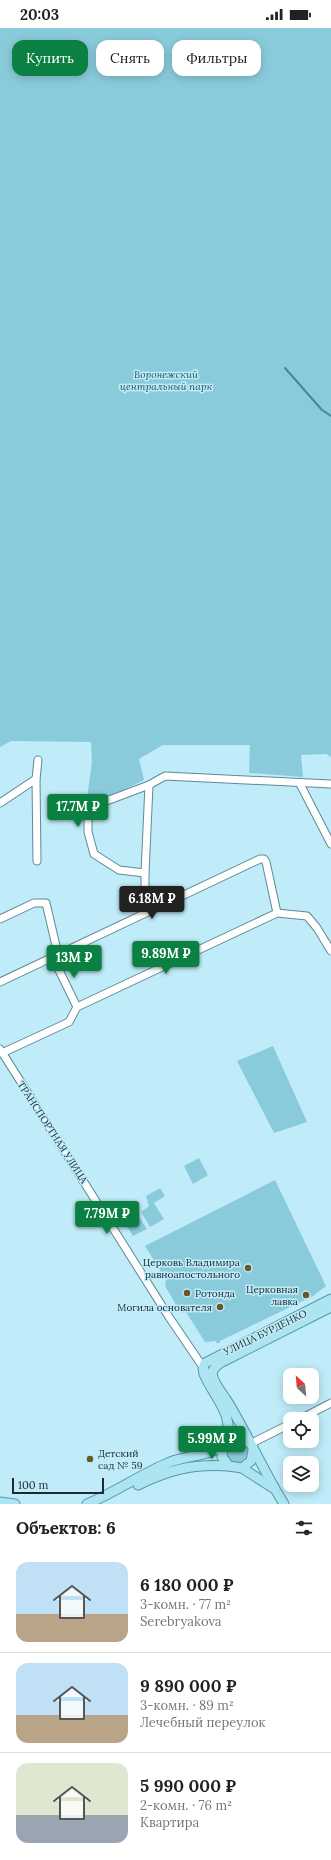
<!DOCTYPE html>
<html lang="ru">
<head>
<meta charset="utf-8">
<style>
  :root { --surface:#fff; --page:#f6f6f6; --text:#202124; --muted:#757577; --line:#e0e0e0; --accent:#0b8043 }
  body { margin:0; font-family:Lora,serif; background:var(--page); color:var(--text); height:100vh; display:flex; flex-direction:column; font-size:15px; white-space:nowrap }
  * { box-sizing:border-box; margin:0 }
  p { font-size:13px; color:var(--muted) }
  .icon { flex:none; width:22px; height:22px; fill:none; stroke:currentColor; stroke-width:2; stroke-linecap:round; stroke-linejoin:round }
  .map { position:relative; height:1476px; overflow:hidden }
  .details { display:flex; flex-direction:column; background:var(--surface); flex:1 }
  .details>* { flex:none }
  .guide { position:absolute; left:12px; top:12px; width:307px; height:36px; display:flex; gap:8px }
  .needle { width:26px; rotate:334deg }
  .tools { position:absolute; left:283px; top:1340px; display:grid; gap:8px }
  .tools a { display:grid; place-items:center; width:36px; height:36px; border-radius:8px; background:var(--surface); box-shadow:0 2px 10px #0003; font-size:20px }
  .scale { position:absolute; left:12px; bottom:10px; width:92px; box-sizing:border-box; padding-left:4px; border:2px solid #1a2c30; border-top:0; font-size:11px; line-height:14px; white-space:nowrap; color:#1a2c30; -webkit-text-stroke:3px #bfecf8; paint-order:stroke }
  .price { position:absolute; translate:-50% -34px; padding:0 9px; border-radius:4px; background:var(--accent); color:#fff; font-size:13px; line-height:26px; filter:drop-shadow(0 1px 2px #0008) }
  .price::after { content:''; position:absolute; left:50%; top:24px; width:12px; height:9px; margin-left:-6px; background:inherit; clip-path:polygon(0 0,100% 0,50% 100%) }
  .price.current { background:#222; color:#fff }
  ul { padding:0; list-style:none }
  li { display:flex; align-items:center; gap:12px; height:100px; padding:0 16px }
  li+li { border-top:1px solid var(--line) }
  li span { display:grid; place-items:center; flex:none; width:112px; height:80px; border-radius:12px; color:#555 }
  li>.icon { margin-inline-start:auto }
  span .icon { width:48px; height:48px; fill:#fffc; stroke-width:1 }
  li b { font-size:17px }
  h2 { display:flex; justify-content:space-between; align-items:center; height:48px; padding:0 16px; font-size:17px }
  .tag { padding:0 14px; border-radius:12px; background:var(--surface); box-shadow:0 2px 10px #0003; font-size:14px; line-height:36px }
  .tag.current { background:var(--accent); color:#fff }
  .status { display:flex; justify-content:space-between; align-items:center; height:28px; padding:0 20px; background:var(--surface); direction:ltr }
  .status svg { height:11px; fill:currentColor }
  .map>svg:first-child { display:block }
  .green { fill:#8acbdb }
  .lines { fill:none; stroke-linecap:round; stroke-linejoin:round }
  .stream { stroke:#4e8490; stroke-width:2 }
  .minor-casing { stroke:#5f8a95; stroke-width:9 }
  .major-casing { stroke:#5598a8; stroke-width:11 }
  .minor { stroke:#fff; stroke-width:7 }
  .major { stroke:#ace4f1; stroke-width:9 }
  .poi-dot { fill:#6a5725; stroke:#bfecf8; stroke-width:1.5 }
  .labels { text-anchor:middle; stroke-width:3; stroke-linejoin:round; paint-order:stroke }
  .park-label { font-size:10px; font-style:italic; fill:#18535f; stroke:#bfecf8 }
  .street-label { font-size:10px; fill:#1a2c30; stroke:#bfecf8 }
  .poi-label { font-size:10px; fill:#1a2c30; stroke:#bfecf8; text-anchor:end }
</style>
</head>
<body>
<div class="status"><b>20:03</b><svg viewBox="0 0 49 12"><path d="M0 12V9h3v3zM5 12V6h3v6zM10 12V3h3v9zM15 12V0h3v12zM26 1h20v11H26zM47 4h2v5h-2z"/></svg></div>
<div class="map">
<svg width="331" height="1476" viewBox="0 0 331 1476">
  <rect width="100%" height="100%" fill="#bfecf8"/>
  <g class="green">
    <polygon points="0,0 331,0 331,729 326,726 301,727 303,749 249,745 250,717 163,717 139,731 144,752 105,771 86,777 92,734 91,714 11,713 0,719"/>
    <polygon points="273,1018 307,1094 274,1105 237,1033"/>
    <polygon points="199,1130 208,1147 193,1156 184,1138"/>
    <polygon points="275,1152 326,1258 313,1268 220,1313 220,1315 216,1315 216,1313 205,1314 186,1284 181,1285 165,1258 166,1252 145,1218"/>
    <polygon points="160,1160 165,1168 154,1175 164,1191 150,1199 141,1184 149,1178 146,1168"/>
    <polygon points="129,1173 147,1201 133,1208 116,1181"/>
    <circle cx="238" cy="1425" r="11"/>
  </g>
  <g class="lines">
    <polyline class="stream" points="285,340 322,382 331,388"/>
    <defs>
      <g id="minor">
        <polyline points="36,751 38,732"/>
        <polyline points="300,756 331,816"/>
        <polyline points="0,775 36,751 37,833"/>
        <polyline points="145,845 119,842 94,826 88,804 88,780 149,757"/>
        <polyline points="147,884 145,879 145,845 149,757 165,748 331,756"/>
        <polyline points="0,891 34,875 46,875 57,922 56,936 77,979"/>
        <polyline points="0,954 260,831 264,831 266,834 277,885"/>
        <polyline points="0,1021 169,1289 205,1342"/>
        <polyline points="2,1025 69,994 77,979 277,885 307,888 317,900 331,923"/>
        <polyline points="300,1391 331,1375"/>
        <polyline points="256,1413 290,1396"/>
      </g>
      <g id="major">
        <path d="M226 1414C235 1386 214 1370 204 1346L203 1340 205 1335 331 1271"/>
        <polyline points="250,1415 244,1411 231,1411 223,1418 222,1429 229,1438 242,1440 251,1433 253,1422"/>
        <polyline points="242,1440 273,1460"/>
        <path d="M138 1457C170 1441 193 1436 229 1438"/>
        <polyline points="0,1474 15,1476"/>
        <path d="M87 1476C116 1464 141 1446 170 1434 189 1427 205 1429 223 1418"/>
        <path d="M284 1476C263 1442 247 1405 226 1371 221 1364 212 1353 212 1344L216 1338 222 1334 331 1279"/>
      </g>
    </defs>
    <use href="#minor" class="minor-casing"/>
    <use href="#major" class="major-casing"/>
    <use href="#minor" class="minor"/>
    <use href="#major" class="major"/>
  </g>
  <g class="poi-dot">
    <circle cx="248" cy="1240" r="4"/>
    <circle cx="187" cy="1265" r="4"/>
    <circle cx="306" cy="1267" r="4"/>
    <circle cx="220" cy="1279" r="4"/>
    <circle cx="90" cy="1431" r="4"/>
  </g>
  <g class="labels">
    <g class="park-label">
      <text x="166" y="350">Воронежский<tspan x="166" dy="12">центральный парк</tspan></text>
    </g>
    <g class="street-label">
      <text transform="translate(53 1104) rotate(57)" y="4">ТРАНСПОРТНАЯ УЛИЦА</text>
      <text transform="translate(265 1304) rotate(-26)" y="4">УЛИЦА БУРДЕНКО</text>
    </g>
    <g class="poi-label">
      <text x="240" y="1238">Церковь Владимира<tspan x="240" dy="12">равноапостольного</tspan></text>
      <text x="298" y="1265">Церковная<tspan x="298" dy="12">лавка</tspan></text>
      <text x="195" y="1269" text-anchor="start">Ротонда</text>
      <text x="212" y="1283">Могила основателя</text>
      <text x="98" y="1429" text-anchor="start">Детский<tspan x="98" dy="12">сад № 59</tspan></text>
    </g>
  </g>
</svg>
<div class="tools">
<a><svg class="needle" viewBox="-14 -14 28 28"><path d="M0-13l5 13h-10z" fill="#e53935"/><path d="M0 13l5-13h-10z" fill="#757577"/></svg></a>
<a><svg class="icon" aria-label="locate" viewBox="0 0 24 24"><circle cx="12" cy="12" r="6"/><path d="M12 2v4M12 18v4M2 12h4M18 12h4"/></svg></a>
<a><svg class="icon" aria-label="layers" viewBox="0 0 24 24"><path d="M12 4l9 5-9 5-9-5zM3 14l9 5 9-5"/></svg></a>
</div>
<div class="scale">100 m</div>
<b class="price" style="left:78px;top:800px">17.7M ₽</b>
<b class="price current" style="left:152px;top:892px">6.18M ₽</b>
<b class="price" style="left:166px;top:947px">9.89M ₽</b>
<b class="price" style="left:74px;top:951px">13M ₽</b>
<b class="price" style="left:107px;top:1207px">7.79M ₽</b>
<b class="price" style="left:212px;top:1432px">5.99M ₽</b>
<div class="guide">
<a class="tag current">Купить</a>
<a class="tag">Снять</a>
<a class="tag">Фильтры</a>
</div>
</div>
<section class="details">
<h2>Объектов: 6<svg class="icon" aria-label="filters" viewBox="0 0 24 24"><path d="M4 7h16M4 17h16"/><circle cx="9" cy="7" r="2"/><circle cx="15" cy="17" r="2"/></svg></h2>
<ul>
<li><span style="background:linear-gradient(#bfe0f5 65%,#b9a48a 0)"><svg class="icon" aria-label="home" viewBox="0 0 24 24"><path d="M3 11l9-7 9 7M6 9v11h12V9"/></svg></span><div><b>6 180 000 ₽</b><p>3-комн. · 77 m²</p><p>Serebryakova</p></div></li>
<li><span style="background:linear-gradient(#bfe0f5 65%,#b9a48a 0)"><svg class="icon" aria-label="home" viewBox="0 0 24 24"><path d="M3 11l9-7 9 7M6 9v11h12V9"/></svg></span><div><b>9 890 000 ₽</b><p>3-комн. · 89 m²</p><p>Лечебный переулок</p></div></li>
<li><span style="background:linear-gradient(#dfe7d0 65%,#9aa5b1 0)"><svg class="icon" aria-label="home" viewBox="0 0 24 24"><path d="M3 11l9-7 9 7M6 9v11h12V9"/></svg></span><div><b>5 990 000 ₽</b><p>2-комн. · 76 m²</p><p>Квартира</p></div></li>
</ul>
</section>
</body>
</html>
